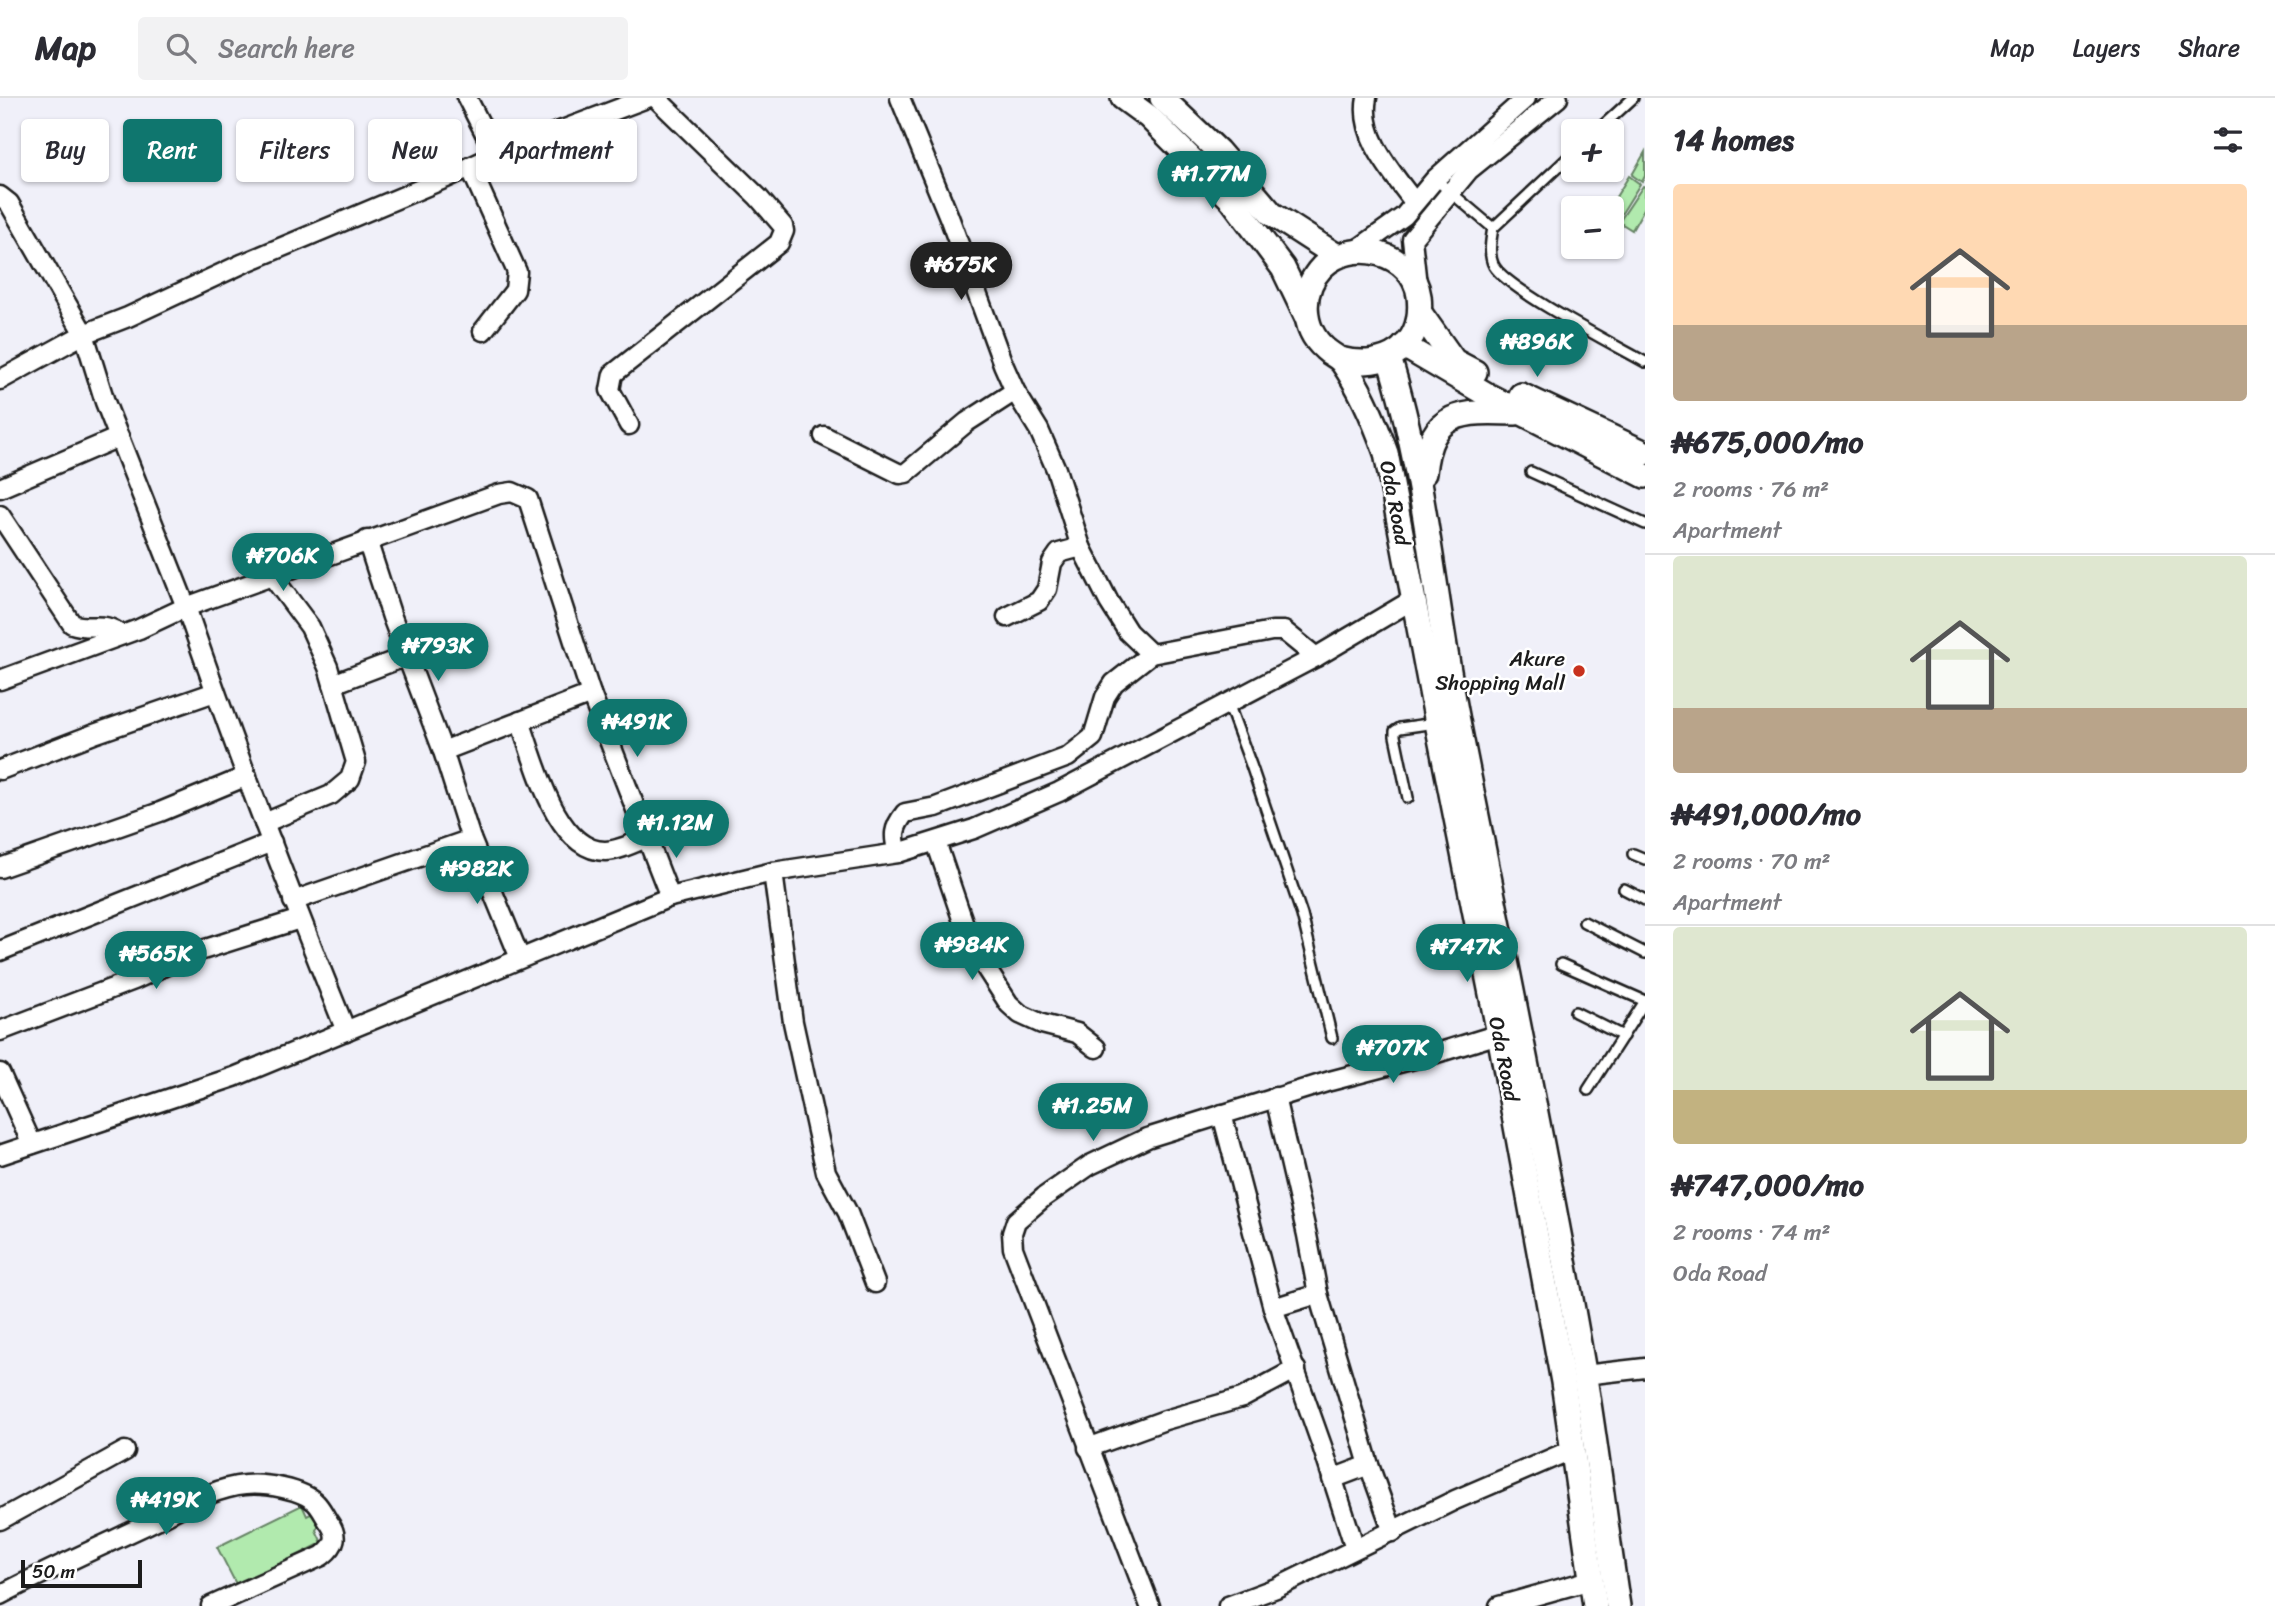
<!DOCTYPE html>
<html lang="en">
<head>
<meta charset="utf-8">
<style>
  :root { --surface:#fff; --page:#f2f2f3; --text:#2b2b33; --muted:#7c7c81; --line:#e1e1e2; --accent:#0f766e }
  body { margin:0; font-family:Sriracha,sans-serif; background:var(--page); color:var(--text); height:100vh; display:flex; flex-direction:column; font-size:26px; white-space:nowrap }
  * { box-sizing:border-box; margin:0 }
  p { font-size:23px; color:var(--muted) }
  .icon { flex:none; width:38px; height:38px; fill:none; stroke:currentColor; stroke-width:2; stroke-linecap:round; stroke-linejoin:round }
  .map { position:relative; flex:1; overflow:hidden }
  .drawer { display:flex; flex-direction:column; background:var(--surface); width:630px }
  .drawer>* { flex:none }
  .banner { position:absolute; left:21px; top:21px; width:665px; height:63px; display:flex; gap:14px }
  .fabs { position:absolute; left:1561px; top:21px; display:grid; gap:14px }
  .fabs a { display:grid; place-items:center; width:63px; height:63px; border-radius:7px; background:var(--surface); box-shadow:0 2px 5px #0004; font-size:35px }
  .scale { position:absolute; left:21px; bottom:18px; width:121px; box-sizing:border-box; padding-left:7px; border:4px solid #1c1c1c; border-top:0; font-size:19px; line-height:24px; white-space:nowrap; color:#1c1c1c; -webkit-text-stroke:5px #fff; paint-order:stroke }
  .price { position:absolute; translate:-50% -60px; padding:0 16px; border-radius:24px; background:var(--accent); color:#fff; font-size:23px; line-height:46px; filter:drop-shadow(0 2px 4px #0008) }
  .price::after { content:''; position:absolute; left:50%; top:42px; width:21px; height:16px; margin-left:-10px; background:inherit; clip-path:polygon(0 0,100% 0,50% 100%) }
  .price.active { background:#222; color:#fff }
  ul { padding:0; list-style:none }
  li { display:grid; align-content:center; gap:14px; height:371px; padding:0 28px }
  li+li { border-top:2px solid var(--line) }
  li span { display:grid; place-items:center; height:217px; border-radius:7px; color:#555 }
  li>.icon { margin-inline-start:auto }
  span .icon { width:126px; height:126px; fill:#fffc; stroke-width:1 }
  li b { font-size:30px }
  h2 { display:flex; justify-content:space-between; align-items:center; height:84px; padding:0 28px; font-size:30px }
  .chip { padding:0 24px; border-radius:7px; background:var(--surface); box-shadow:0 2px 5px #0004; font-size:24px; line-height:63px }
  .chip.active { background:var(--accent); color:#fff }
  header { display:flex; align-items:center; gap:42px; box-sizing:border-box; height:98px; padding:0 35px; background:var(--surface); border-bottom:2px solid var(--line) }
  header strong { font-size:33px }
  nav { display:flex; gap:38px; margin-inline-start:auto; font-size:24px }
  .search { width:490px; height:63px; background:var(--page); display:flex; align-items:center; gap:18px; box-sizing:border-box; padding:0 24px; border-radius:7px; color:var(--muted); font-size:26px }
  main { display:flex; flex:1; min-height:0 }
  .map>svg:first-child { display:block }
  .green { fill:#b1eaae; stroke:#668365; stroke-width:2 }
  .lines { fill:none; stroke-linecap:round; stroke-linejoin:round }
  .service-casing { stroke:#1c1c1c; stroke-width:14 }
  .minor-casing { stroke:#1c1c1c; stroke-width:23 }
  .tertiary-casing { stroke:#1c1c1c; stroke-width:28 }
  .service { stroke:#fff; stroke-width:9 }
  .minor { stroke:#fff; stroke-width:18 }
  .tertiary { stroke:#fff; stroke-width:23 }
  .poi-dot { fill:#c8321e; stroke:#fff; stroke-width:2.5 }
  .labels { text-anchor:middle; stroke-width:5; stroke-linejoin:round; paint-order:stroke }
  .street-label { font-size:21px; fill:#1c1c1c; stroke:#fff }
  .poi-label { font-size:21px; fill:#1c1c1c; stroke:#fff; text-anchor:end }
</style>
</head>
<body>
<header>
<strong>Map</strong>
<div class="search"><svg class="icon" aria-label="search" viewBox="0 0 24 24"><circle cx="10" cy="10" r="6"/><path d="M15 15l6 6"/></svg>Search here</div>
<nav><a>Map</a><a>Layers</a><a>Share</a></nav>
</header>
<main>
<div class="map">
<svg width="1645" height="1508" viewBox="0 0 1645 1508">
  <rect width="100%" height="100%" fill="#f0f0f9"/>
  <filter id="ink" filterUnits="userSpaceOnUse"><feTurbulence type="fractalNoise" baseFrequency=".0143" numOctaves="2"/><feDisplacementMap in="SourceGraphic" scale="14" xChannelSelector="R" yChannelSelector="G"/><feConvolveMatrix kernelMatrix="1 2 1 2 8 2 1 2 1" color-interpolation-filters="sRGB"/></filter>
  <g filter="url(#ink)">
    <g class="green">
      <polygon points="1645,54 1645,78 1642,84 1632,77"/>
      <polygon points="1629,78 1640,86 1617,123 1612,120 1612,110 1609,110"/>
      <polygon points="1643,88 1645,89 1645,109 1632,132 1619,124"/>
      <polygon points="302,1407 307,1418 315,1414 322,1422 316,1432 322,1445 237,1488 217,1449"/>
    </g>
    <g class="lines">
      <defs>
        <g id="service">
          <polyline points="1597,33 1633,0"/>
          <path d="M1573 55 1493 130C1491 141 1488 157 1494 168 1508 192 1615 247 1645 264"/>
          <polyline points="1435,81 1493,130"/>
          <polyline points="1531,374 1645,426"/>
          <polyline points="1228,605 1251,667 1302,817 1332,940"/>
          <polyline points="1408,700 1395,638 1395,633 1400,630 1435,625"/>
          <polyline points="1633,756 1645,761"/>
          <polyline points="1624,791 1645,802"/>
          <polyline points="1584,824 1645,855"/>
          <polyline points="1561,866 1645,903"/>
          <polyline points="1575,914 1623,938"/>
          <polyline points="1588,992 1645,903"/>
        </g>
        <g id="minor">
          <polyline points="900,0 949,119 1003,266 1015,293 1039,332 1056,371 1081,449 1109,504 1128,534 1151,556"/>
          <path d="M1367 0C1359 39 1393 75 1414 104"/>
          <polyline points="496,57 647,0"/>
          <polyline points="470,69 517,174 515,192 483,233"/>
          <polyline points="0,98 9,105 84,236 105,304 186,509 499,396 512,394 528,401 591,596 670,799"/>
          <polyline points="1355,153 1404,118 1435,81 1526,0"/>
          <polyline points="1417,187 1412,141 1469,72 1558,0"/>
          <polyline points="0,282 84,236 128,219 244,165 444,81 496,57 467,0"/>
          <polyline points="629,327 610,292 613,276 779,145 784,133 783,128 758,99 656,0"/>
          <polyline points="824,338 900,376 906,375 967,324 1015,293"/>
          <polyline points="0,390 119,339"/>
          <path d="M0 417 72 526C92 533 104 522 121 537"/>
          <polyline points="367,442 392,519 443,653 471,741 520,860"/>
          <polyline points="1007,519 1039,503 1047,491 1052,465 1059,455 1081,449"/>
          <path d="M0 582 139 531 186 509C235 652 289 793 346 933"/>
          <polyline points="333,586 407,558"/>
          <path d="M520 623C534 660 555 753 605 753 618 753 634 745 646 740"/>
          <polyline points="443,653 591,596"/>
          <polyline points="0,672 94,636 215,594"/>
          <polyline points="264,725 331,697 350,681 356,664 328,569 310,529 272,478"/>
          <polyline points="936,744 971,847 1009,906 1020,916 1042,926 1077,935 1096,950"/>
          <path d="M898 755C893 738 893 730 905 715L936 709 1068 659 1093 639 1105 599 1114 585 1151 556 1272 533H1284L1316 559"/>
          <polyline points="0,770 160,714 247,678"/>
          <polyline points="773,774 793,924 826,1074 848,1115 875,1185"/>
          <polyline points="293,803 471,741"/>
          <polyline points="0,853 272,744"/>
          <polyline points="0,933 134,882 193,855 300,821"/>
          <polyline points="0,975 32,1046"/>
          <polyline points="1275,999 1307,1137 1318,1196 1369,1367 1393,1434"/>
          <polyline points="1222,1016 1273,1210 1322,1348 1355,1450"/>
          <polyline points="0,1057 234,979 670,799 773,774 898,755 974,731 1059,694 1316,559 1414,501"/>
          <polyline points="1273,1210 1318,1196"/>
          <polyline points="1584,1277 1645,1270"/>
          <polyline points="1088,1350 1165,1322 1242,1300 1296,1271"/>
          <polyline points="1332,1381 1369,1367"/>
          <polyline points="0,1422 125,1353"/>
          <path d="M0 1497C48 1472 97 1450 146 1427 177 1413 210 1390 245 1387 264 1385 303 1391 316 1405 321 1410 324 1417 328 1423 339 1438 336 1447 322 1458L211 1508"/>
          <polyline points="1150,1508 1013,1150 1012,1135 1016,1123 1044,1099 1090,1067 1147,1040 1330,983 1437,955 1499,936"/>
          <polyline points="1228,1508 1276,1490 1455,1402 1571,1352"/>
          <polyline points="1499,1508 1591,1482"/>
        </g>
        <g id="tertiary">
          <polyline points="1123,0 1149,19 1232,102 1283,170 1306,218"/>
          <polyline points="1162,0 1218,53 1272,116 1337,158"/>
          <polyline points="1420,215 1454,263 1475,274"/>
          <polyline points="1404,248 1491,299 1645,378"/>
          <path d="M1389 260C1426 378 1434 502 1458 623 1501 840 1546 1056 1584 1274 1597 1352 1606 1430 1618 1508"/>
          <path d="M1340 261C1385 273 1425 249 1419 198 1413 154 1352 139 1322 169 1300 192 1301 230 1325 251 1330 256 1337 258 1342 264 1361 291 1375 324 1386 355L1437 625 1499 936 1563 1284 1595 1508"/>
          <polyline points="1521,297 1645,355"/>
          <path d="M1424 375C1430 312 1462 313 1516 315"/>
        </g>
      </defs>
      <use href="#service" class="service-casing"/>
      <use href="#minor" class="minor-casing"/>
      <use href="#tertiary" class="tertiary-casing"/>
      <use href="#service" class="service"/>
      <use href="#minor" class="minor"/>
      <use href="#tertiary" class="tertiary"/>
    </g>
  </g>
  <circle class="poi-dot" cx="1579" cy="573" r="7"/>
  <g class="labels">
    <g class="street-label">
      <text transform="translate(1395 405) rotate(79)" y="7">Oda Road</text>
      <text transform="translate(1504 961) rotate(79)" y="7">Oda Road</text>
    </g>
    <g class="poi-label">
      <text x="1565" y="568">Akure<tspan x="1565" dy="24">Shopping Mall</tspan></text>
    </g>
  </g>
</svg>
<div class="fabs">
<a>+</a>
<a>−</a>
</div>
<div class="scale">50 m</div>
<b class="price" style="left:1212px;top:113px">₦1.77M</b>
<b class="price active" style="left:961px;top:204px">₦675K</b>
<b class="price" style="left:1537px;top:281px">₦896K</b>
<b class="price" style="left:283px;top:495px">₦706K</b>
<b class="price" style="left:438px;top:585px">₦793K</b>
<b class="price" style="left:637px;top:661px">₦491K</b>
<b class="price" style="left:676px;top:762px">₦1.12M</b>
<b class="price" style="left:477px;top:808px">₦982K</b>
<b class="price" style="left:972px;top:884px">₦984K</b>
<b class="price" style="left:1467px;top:886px">₦747K</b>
<b class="price" style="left:156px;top:893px">₦565K</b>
<b class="price" style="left:1393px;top:987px">₦707K</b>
<b class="price" style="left:1093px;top:1045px">₦1.25M</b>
<b class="price" style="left:166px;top:1439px">₦419K</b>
<div class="banner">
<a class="chip">Buy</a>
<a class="chip active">Rent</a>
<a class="chip">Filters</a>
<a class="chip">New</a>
<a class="chip">Apartment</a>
</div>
</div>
<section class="drawer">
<h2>14 homes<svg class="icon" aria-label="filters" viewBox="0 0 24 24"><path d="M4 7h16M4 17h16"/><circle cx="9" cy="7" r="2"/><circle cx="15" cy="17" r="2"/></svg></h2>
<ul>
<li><span style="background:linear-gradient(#ffd9b3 65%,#b9a48a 0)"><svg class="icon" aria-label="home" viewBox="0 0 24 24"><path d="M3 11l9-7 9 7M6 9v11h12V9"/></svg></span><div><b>₦675,000/mo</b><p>2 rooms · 76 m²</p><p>Apartment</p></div></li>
<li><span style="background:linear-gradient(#dfe7d0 70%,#b9a48a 0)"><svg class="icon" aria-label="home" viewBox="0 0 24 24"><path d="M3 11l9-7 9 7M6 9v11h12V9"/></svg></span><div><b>₦491,000/mo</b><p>2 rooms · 70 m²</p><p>Apartment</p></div></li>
<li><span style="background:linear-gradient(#dfe7d0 75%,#c2b280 0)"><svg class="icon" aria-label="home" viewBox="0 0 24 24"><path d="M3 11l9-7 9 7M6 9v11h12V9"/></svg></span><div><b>₦747,000/mo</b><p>2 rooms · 74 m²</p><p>Oda Road</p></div></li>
</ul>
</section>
</main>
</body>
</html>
